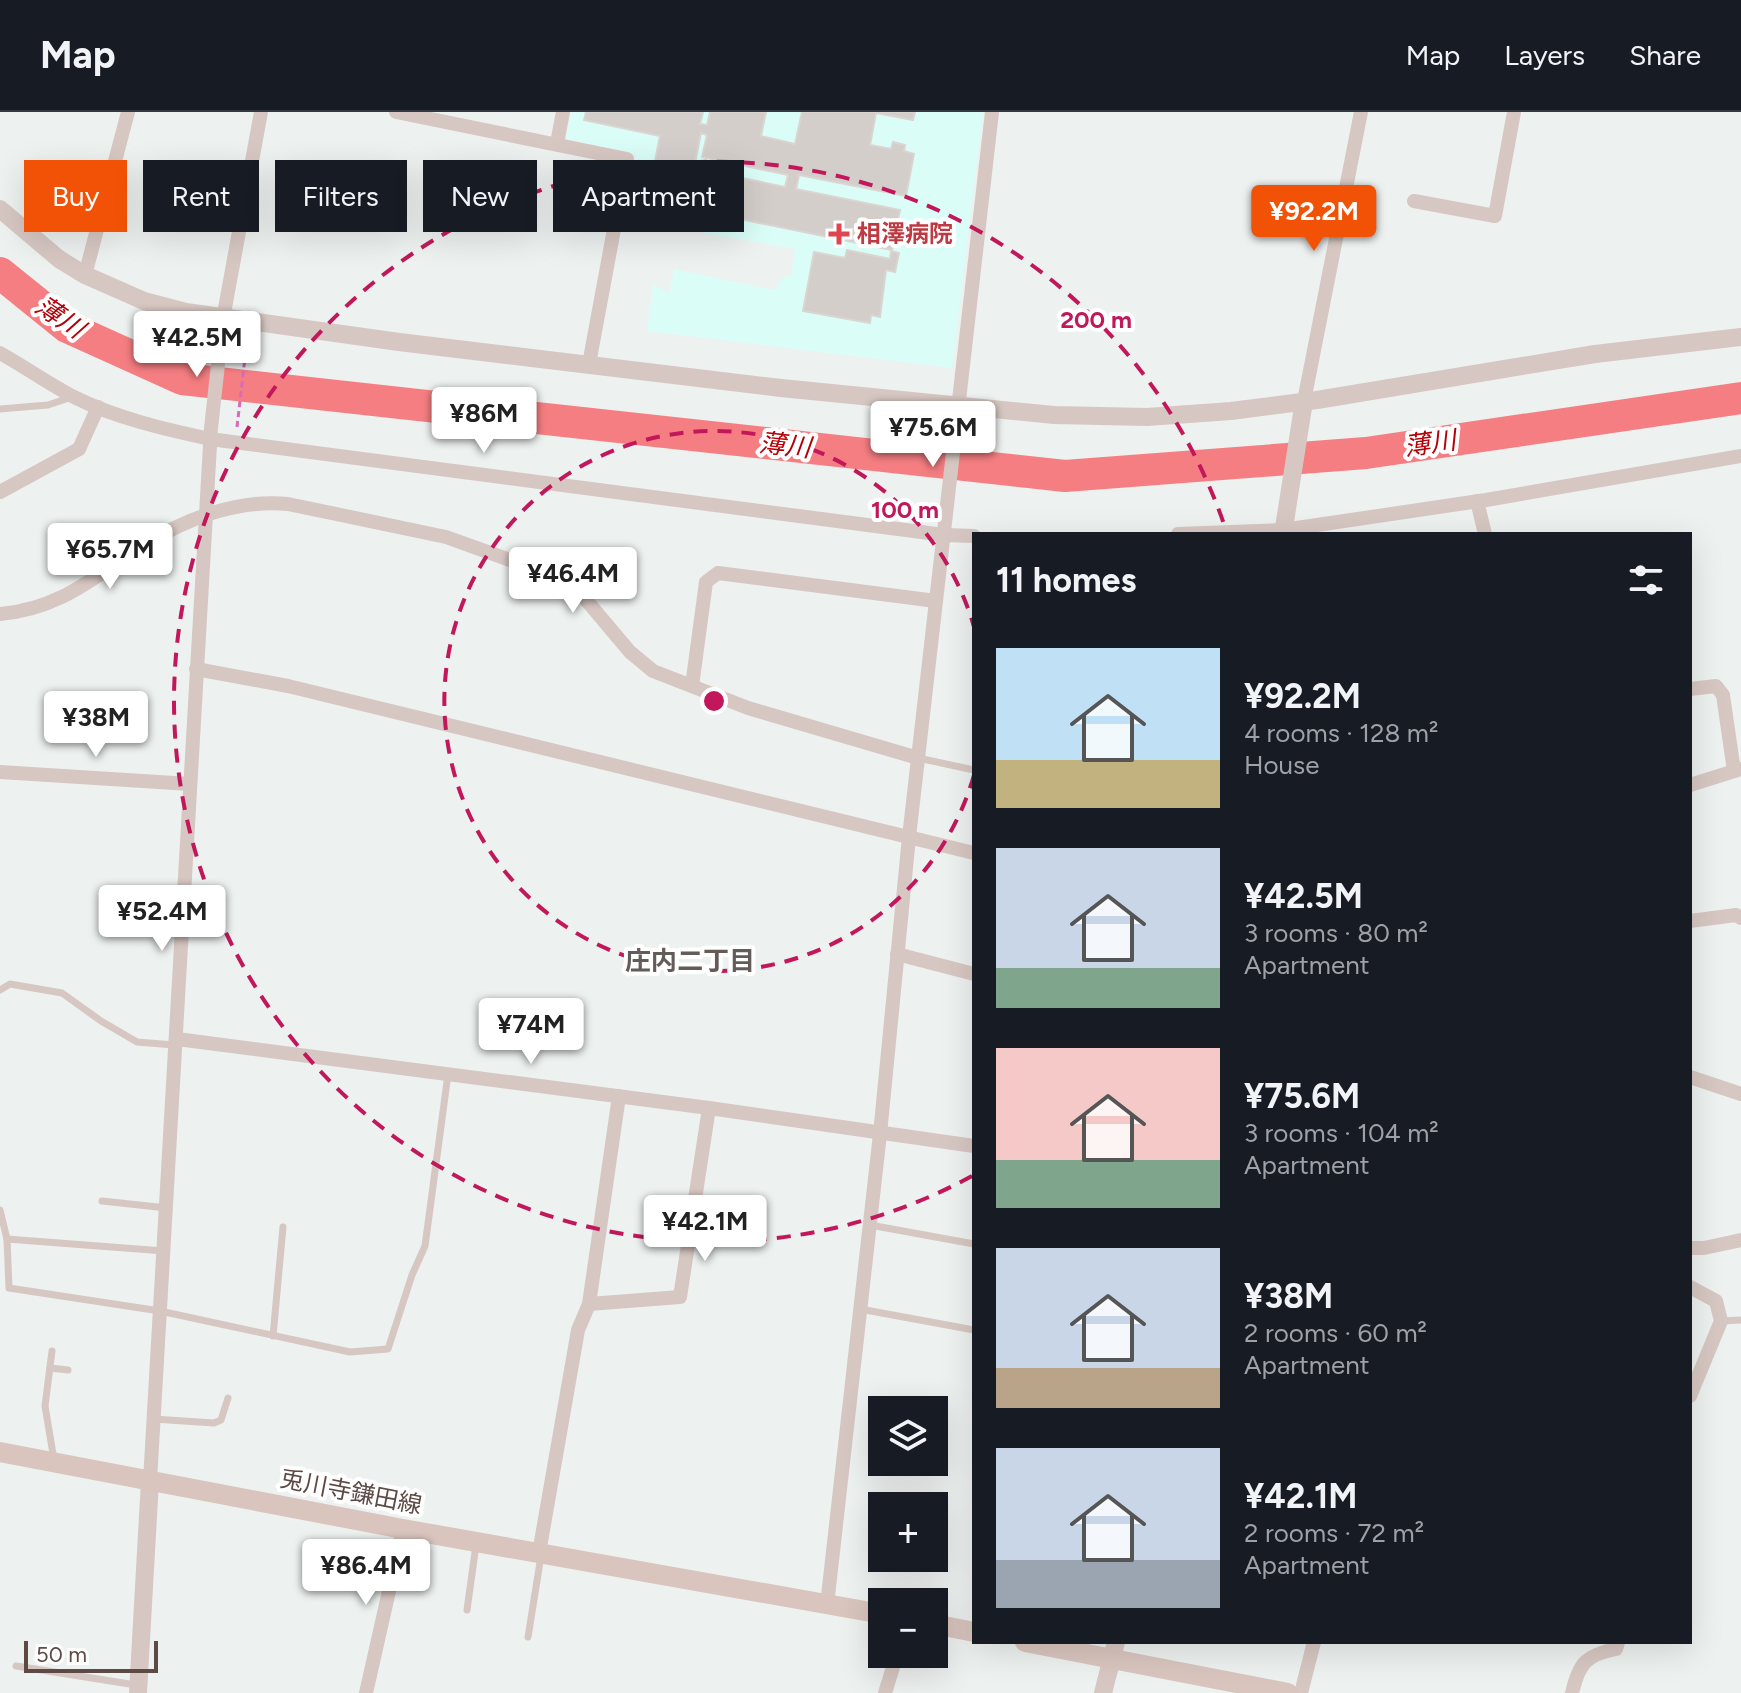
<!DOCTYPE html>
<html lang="en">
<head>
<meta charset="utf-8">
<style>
  :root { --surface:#171b24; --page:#20242c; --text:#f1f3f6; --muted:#9ea1a6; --line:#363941; --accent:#f25205 }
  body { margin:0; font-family:Figtree,"Noto Sans JP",sans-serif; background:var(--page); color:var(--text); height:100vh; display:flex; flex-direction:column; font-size:30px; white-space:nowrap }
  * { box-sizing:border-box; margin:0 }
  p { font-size:26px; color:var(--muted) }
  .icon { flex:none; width:44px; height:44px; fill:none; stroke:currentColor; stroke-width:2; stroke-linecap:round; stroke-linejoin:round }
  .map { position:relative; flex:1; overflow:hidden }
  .sheet { position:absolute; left:972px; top:420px; width:720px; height:1112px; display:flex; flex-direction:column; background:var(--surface); border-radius:0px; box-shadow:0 8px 32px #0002 }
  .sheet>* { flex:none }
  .banner { position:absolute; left:24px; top:48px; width:760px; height:72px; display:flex; gap:16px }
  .fabs { position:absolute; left:868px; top:1284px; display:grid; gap:16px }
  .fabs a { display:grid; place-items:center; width:80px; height:80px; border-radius:0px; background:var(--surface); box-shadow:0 8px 32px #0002; font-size:40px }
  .scale { position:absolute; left:24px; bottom:20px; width:134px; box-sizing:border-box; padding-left:8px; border:4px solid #5d4a44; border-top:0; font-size:22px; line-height:28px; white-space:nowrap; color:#5d4a44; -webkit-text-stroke:6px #fff; paint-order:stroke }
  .price { position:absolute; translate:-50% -68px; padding:0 18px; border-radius:8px; background:#fff; color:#222; font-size:26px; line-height:52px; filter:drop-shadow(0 2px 4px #0008) }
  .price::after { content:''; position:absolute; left:50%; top:48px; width:24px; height:18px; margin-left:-12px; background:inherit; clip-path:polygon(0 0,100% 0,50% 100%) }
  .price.selected { background:var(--accent); color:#fff }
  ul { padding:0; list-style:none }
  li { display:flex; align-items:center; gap:24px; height:200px; padding:0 24px }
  li span { display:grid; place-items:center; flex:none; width:224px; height:160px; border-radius:0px; color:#555 }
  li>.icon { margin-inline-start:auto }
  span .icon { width:96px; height:96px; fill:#fffc; stroke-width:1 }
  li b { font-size:34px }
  h2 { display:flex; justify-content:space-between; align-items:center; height:96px; padding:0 24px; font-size:34px }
  .tag { padding:0 28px; border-radius:0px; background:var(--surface); box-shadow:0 8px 32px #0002; font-size:28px; line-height:72px }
  .tag.selected { background:var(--accent); color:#fff }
  header { display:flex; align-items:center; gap:48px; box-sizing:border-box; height:112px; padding:0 40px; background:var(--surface); border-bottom:2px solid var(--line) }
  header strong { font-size:38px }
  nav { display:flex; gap:44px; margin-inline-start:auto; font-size:28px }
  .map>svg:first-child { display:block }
  .medical { fill:#dafdf8 }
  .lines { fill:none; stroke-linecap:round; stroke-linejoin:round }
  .river { stroke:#f57e82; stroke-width:32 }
  .building { fill:#d3cec9; stroke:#dad5d1; stroke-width:2; fill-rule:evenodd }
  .path { stroke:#d56bb9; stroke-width:3; stroke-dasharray:6 4; stroke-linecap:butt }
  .service { stroke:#d7c7c2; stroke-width:7 }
  .minor { stroke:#d7c7c2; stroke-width:14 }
  .tertiary { stroke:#d7c7c2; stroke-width:18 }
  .secondary { stroke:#d9c5be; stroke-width:20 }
  .ring { fill:none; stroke:#c2185b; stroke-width:4; stroke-dasharray:14 10 }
  .health-dot { fill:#e0444e; stroke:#fff; stroke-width:3 }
  .labels { text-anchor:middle; stroke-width:8; stroke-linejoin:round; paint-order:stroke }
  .health-label { font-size:24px; font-weight:bold; fill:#be3a42; stroke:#fff; text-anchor:start }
  .street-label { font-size:24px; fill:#5d4a44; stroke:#fff }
  .water-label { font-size:26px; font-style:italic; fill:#b40006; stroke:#fff }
  .neighbourhood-label { font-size:26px; font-weight:bold; fill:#635c59; stroke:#fff }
  .centre { fill:#c2185b; stroke:#fff; stroke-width:4 }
  .ring-label { font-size:24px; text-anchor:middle; font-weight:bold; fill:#c2185b; stroke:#fff; stroke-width:8; stroke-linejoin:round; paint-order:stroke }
</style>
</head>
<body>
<header>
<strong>Map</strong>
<nav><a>Map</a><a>Layers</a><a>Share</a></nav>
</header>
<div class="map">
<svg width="1741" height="1581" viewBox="0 0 1741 1581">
  <rect width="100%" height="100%" fill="#edf1f0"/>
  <polygon class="medical" points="571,0 983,0 952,256 647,219 653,172 669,182 674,157 775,178 783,165 791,164 795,137 624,107 636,42 566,27"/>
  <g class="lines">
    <polyline class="river" points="0,161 67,215 182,267 1065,364 1366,341 1741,286"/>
  </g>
  <g class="building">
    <path d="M586 0H703L700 12 707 13 710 0H766L761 24 795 32 802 0H915L913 8 876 1 870 33 891 37 893 30 905 33 904 39 914 42 906 84 799 63 796 77 900 98 892 138 647 88 660 24 584 8ZM701 21 707 23 702 45 788 63 785 75 694 56Z"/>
    <polygon points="847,138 890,147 891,139 899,141 895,160 886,158 880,205 871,203 870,211 803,199 814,140 845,146"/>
  </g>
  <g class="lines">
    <polyline class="path" points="237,315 247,228"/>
    <g class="service">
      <polyline points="0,297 48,293 72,285"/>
      <polyline points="918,646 974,658"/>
      <polyline points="0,878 10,872 62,881 101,909 137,930 174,933"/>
      <polyline points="102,1089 167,1096"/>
      <polyline points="0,1098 7,1127 9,1176 160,1199 350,1240 388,1237 412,1163 425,1134 448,962"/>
      <polyline points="870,1113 974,1132"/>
      <polyline points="7,1127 164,1139"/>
      <polyline points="860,1197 974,1218"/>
      <polyline points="1721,1209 1741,1208"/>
      <polyline points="273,1224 283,1115"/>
      <polyline points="52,1239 45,1294 54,1348"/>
      <polyline points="50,1256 68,1258"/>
      <polyline points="153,1307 214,1311 221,1308 228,1286"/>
      <polyline points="467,1498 476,1433"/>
      <polyline points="528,1525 541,1444"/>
      <polyline points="16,1554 136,1573"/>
    </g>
    <g class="minor">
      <polyline points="396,0 627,47 589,252"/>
      <polyline points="557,31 563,0"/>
      <polyline points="1414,89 1495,104 1514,0"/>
      <polyline points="85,163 128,0"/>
      <path d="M0 241C25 255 49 272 74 285 116 306 164 317 210 327L944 423 974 424"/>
      <polyline points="1304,289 1361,0"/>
      <polyline points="0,380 79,337 98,295"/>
      <polyline points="1477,389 1485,422"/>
      <polyline points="1178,422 1283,418 1486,388 1741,344"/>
      <path d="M0 502C60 497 94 465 142 434 185 407 237 387 288 392L446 425 571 470 630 540 653 559 748 596 918 646"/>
      <polyline points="196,557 288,574 974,741"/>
      <polyline points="692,574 706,470 718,461 936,489"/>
      <polyline points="1690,577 1716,574 1723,583 1734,659"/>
      <polyline points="0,660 190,672"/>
      <polyline points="1690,673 1741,657"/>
      <polyline points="1690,809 1736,803 1741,806"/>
      <polyline points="897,842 974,862"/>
      <polyline points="177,927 709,996 974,1034"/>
      <polyline points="1690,965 1741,982"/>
      <polyline points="1690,1136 1704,1136 1741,1128"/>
      <polyline points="1690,1175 1716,1189 1721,1209 1690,1284"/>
      <polyline points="589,1192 680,1185 709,996"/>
      <polyline points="150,1369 211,316 223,207 261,0"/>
      <polyline points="539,1441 578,1218 589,1192 619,984"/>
      <polyline points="827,1493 880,1022 909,725 992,0"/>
      <polyline points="366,1581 403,1417"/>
      <polyline points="885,1581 897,1542"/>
      <polyline points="1301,1581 1314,1530"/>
      <path d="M1572 1581C1579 1551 1586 1543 1616 1537L1618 1530"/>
    </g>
    <g class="tertiary">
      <polyline points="0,97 59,147 85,163 144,189 186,200 399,230 781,276 1054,303 1147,305 1231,299 1317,288 1595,242 1741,225"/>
      <polyline points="1283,422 1304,289"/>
      <polyline points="138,1581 150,1369"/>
      <polyline points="1103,1581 1116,1530"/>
    </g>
    <g class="secondary">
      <polyline points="0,1340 403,1417 882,1502"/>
      <polyline points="934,1512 974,1520"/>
      <polyline points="1025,1530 1288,1581"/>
    </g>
  </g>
  <g class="ring">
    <path d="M974 663A270 270 0 1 1 974 515"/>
    <path d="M972 1064A540 540 0 1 1 1226 418"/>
  </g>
  <path class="health-dot" d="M835 110h8v8h8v8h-8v8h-8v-8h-8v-8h8z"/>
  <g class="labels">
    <g class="health-label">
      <text x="857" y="130">相澤病院</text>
    </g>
    <g class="street-label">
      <text transform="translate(351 1380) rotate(11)" y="8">兎川寺鎌田線</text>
    </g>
    <g class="water-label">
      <text transform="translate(60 205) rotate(34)" y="9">薄川</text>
      <text transform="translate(1430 331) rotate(-8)" y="9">薄川</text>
      <text transform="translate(785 333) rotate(6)" y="9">薄川</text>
    </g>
    <g class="neighbourhood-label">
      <text x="690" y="858">庄内二丁目</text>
    </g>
  </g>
  <circle cx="714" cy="589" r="12" class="centre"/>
  <g class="ring-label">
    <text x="1096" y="216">200 m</text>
    <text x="905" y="406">100 m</text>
  </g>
</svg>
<div class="fabs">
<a><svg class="icon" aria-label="layers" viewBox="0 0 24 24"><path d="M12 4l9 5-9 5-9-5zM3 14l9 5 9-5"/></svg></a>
<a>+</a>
<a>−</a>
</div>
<div class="scale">50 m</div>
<b class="price selected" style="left:1314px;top:141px">¥92.2M</b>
<b class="price" style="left:197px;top:267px">¥42.5M</b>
<b class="price" style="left:484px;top:343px">¥86M</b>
<b class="price" style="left:933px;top:357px">¥75.6M</b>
<b class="price" style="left:110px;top:479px">¥65.7M</b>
<b class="price" style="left:573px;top:503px">¥46.4M</b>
<b class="price" style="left:96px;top:647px">¥38M</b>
<b class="price" style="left:162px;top:841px">¥52.4M</b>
<b class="price" style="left:531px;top:954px">¥74M</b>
<b class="price" style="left:705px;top:1151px">¥42.1M</b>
<b class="price" style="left:366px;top:1495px">¥86.4M</b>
<div class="banner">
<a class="tag selected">Buy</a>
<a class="tag">Rent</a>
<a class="tag">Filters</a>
<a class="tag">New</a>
<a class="tag">Apartment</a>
</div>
<section class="sheet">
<h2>11 homes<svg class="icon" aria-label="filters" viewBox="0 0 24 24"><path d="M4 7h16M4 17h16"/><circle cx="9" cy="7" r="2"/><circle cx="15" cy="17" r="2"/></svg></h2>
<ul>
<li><span style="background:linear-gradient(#bfe0f5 70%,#c2b280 0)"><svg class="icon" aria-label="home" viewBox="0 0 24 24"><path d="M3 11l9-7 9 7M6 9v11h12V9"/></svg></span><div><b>¥92.2M</b><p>4 rooms · 128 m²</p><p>House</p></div></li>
<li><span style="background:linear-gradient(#c9d6e8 75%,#7fa58c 0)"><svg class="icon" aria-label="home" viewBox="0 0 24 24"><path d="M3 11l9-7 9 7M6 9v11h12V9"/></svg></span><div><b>¥42.5M</b><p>3 rooms · 80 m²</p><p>Apartment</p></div></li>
<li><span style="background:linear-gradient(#f6c9c9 70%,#7fa58c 0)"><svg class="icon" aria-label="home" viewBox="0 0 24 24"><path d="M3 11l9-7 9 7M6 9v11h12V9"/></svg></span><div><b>¥75.6M</b><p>3 rooms · 104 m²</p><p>Apartment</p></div></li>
<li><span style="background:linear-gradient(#c9d6e8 75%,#b9a48a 0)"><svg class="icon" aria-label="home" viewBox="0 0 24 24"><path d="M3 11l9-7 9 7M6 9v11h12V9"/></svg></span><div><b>¥38M</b><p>2 rooms · 60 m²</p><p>Apartment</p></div></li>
<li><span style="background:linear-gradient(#c9d6e8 70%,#9aa5b1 0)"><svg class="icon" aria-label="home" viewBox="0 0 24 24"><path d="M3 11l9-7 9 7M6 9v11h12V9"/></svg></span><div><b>¥42.1M</b><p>2 rooms · 72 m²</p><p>Apartment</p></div></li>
</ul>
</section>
</div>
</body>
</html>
